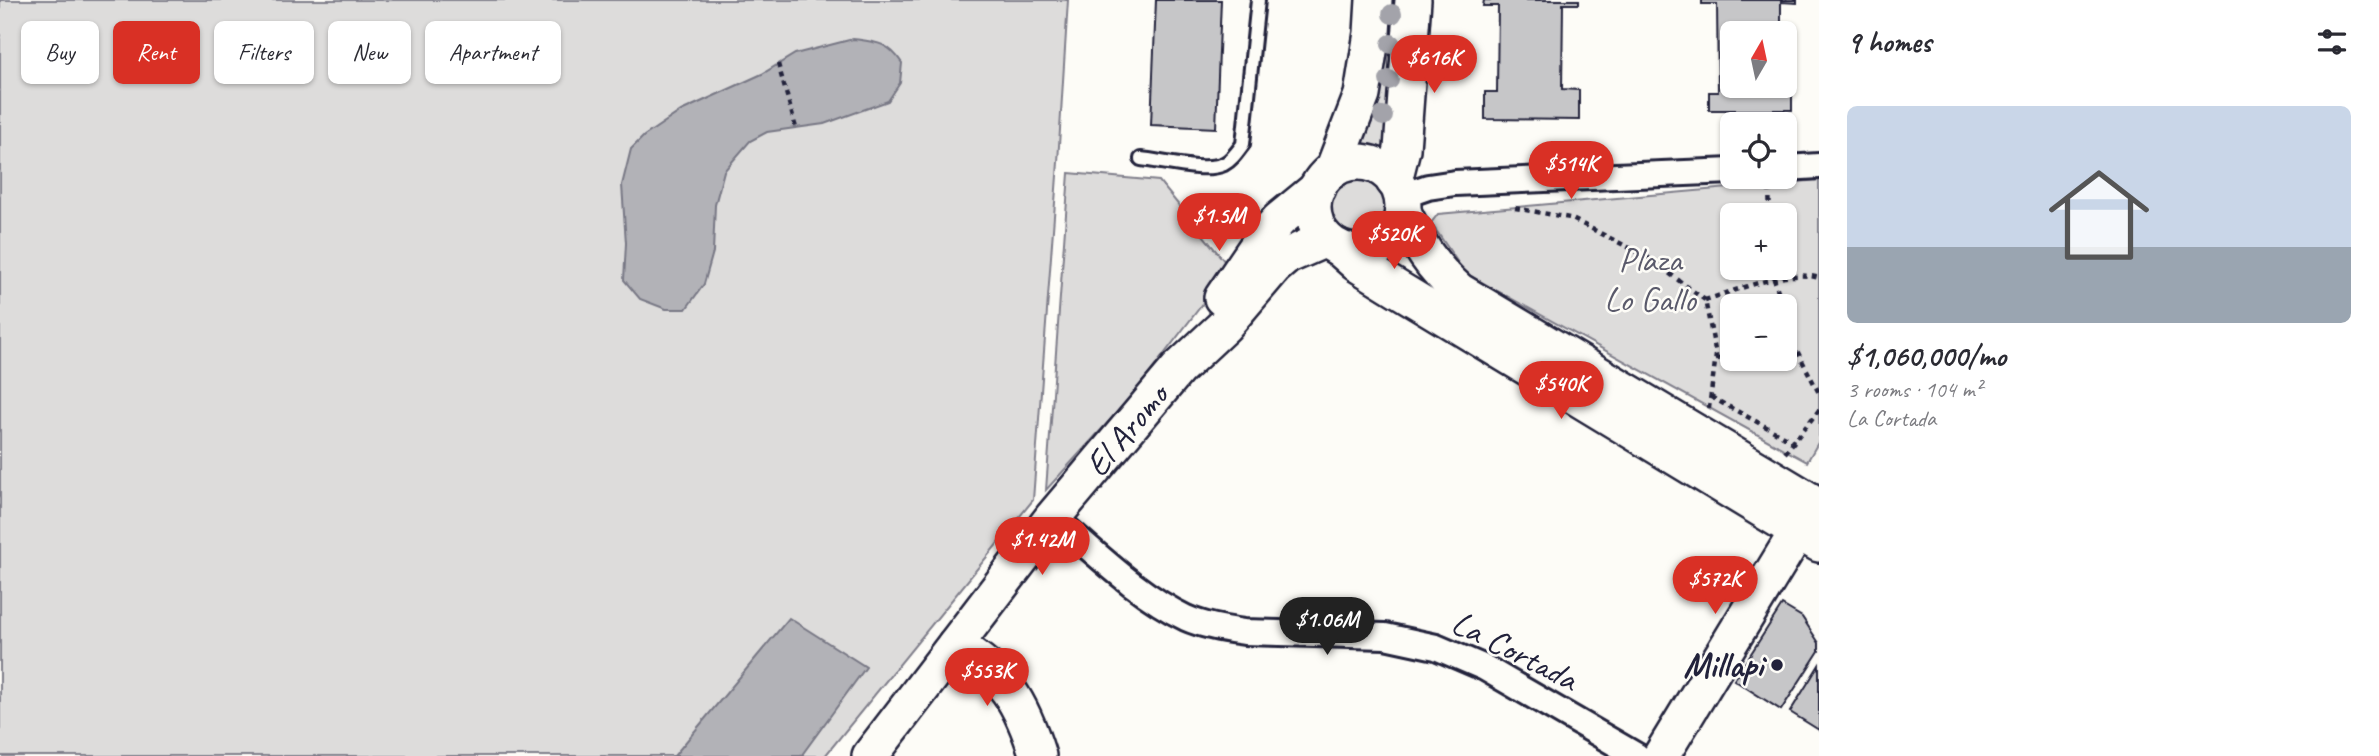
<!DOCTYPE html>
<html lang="en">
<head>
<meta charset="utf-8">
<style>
  :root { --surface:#fff; --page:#f2f2f3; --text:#2b2b33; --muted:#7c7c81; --accent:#d93025 }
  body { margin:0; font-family:Caveat,sans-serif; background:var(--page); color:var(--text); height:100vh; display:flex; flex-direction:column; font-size:26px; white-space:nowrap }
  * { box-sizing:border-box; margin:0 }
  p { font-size:23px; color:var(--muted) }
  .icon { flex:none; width:38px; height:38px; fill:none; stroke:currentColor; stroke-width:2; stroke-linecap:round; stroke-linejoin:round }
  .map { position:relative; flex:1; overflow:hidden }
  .details { display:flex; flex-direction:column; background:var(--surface); width:560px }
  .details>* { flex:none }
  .top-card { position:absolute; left:21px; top:21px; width:665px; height:63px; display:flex; gap:14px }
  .needle { width:46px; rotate:9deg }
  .fabs { position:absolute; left:1720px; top:21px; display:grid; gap:14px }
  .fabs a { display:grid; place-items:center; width:77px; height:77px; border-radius:10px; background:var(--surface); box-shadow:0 2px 5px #0004; font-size:35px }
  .price { position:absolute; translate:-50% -60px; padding:0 16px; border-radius:24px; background:var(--accent); color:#fff; font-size:23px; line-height:46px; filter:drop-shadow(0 2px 4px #0008) }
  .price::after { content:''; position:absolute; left:50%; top:42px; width:21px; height:16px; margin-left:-10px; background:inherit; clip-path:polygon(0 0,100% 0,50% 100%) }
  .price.active { background:#222; color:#fff }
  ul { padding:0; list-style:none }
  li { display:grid; align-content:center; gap:14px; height:371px; padding:0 28px }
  li span { display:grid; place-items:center; height:217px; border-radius:10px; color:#555 }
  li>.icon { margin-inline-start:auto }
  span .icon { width:126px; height:126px; fill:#fffc; stroke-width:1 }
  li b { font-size:30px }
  h2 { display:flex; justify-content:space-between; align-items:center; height:84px; padding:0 28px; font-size:30px }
  .pill { padding:0 24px; border-radius:10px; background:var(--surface); box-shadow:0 2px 5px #0004; font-size:24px; line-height:63px }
  .pill.active { background:var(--accent); color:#fff }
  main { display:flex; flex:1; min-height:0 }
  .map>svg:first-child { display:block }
  .green { fill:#dddcdb; stroke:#807f8b; stroke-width:2; fill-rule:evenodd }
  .water { fill:#b2b2b7; stroke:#787885; stroke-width:2 }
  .building { fill:#c6c6c8; stroke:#22223b; stroke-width:2 }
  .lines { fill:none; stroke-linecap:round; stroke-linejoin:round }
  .lane-casing { stroke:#22223b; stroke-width:18 }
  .street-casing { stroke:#22223b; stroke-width:30 }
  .secondary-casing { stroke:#22223b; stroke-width:40 }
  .path { stroke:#22223b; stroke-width:4.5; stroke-dasharray:5 5; stroke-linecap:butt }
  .lane { stroke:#fdfcf7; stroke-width:12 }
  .street { stroke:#fdfcf7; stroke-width:24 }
  .secondary { stroke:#fdfcf7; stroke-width:35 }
  .tree { fill:#a3a3aa }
  .poi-dot { fill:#22223b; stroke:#fdfcf7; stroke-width:2.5 }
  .labels { text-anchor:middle; stroke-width:5; stroke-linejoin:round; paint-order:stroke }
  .park-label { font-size:35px; fill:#5a5a6b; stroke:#fdfcf7 }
  .street-label { font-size:35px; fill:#22223b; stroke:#fdfcf7 }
  .poi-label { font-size:35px; font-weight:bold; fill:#22223b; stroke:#fdfcf7; text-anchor:end }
</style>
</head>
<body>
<main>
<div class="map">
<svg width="1819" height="756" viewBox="0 0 1819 756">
  <rect width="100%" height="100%" fill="#fdfcf7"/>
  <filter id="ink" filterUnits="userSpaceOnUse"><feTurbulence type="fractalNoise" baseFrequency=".0143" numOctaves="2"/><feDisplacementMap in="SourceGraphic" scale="14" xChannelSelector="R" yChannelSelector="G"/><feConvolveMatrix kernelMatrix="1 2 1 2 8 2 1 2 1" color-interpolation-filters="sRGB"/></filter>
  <g filter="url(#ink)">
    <g class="green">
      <polygon points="0,0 1068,0 1058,162 1033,500 825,756 0,756"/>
      <polygon points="1390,0 1397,0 1385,152 1361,145 1379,98 1388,50"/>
      <polygon points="1069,173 1159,181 1230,268 1132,396 1046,490"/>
      <path d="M1819 180V441L1807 462 1465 273 1431 223 1438 214ZM1732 215H1785V268H1732ZM1732 306H1785V359H1732Z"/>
      <circle cx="1358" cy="209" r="29"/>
    </g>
    <g class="water">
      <path d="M853 39C876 42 888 42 902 63L900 83 888 101 824 124 767 132 750 141 724 171 715 205 713 252 704 284 686 309H666L640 299 624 280 626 243 622 185 631 149 644 136 681 111 762 74 795 54Z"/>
      <polygon points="789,618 866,667 801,756 674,756"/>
    </g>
    <g class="building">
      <polygon points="1156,0 1221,0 1216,128 1151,125"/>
      <polygon points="1484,0 1579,0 1579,4 1563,4 1562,89 1579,90 1579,120 1485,119 1485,92 1497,92 1498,6 1483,6"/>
      <polygon points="1702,0 1797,0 1797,3 1781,2 1781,33 1732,33 1732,86 1781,86 1781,95 1792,95 1792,110 1709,110 1709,92 1718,92 1717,4 1702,4"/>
      <polygon points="1782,605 1802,617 1819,643 1819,651 1781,710 1734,680"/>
      <polygon points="1819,665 1819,730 1790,712"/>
    </g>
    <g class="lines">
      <defs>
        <path id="lane" d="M1141 159C1162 161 1205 173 1224 164 1232 160 1237 152 1243 144L1258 0"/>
        <g id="street">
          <polyline points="1785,168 1819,166"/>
          <polyline points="1402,196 1428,187 1455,183 1732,171"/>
          <path d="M1053 517C1095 552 1136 594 1186 618 1204 626 1225 629 1244 632L1385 636 1436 647 1485 668 1637 756"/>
        </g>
        <g id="secondary">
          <circle cx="1358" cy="207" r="45"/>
          <polyline points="1333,170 1362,95 1372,33 1374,0"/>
          <polyline points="1394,181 1402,149 1413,0"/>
          <path d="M1403 212C1420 247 1430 265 1459 291L1819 506"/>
          <polyline points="1339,248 1356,263 1398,289 1819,544"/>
          <polyline points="1222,298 1262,239 1279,220 1318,188"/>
          <path d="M955 645C1005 674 1021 702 1038 756"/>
          <polyline points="870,756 1053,517 1178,369 1224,326 1274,267 1287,256 1326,239"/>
          <polyline points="1661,756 1810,511"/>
        </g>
      </defs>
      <use href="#lane" class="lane-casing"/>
      <use href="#street" class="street-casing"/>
      <use href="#secondary" class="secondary-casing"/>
      <g class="path">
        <polyline points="778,64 796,128"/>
        <polyline points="1769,188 1770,215"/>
        <polyline points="1515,208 1570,218 1646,256 1705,300 1716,355 1709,408"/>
        <polyline points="1773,268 1774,279 1783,306"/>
        <path d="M1705 300C1735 291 1789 268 1819 278"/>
        <polyline points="1785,314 1795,347 1819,393"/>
        <polyline points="1785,349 1795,347"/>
        <polyline points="1715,359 1732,358"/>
        <polyline points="1711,397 1794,442"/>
        <polyline points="1785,453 1819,410"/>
      </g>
      <use href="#lane" class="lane"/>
      <use href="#street" class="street"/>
      <use href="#secondary" class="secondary"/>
    </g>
    <g class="tree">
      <circle cx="1392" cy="14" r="10"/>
      <circle cx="1391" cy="44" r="10"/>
      <circle cx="1389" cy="80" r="10"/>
      <circle cx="1383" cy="116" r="10"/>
    </g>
  </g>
  <circle class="poi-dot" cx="1777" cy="665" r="7"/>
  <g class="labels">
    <g class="park-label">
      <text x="1650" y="271">Plaza<tspan x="1650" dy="40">Lo Gallo</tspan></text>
    </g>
    <g class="street-label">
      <text transform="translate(1126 430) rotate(-50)" y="12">El Aromo</text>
      <text transform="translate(1515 650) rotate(27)" y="12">La Cortada</text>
    </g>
    <g class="poi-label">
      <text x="1763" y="677">Millapi</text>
    </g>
  </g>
</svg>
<div class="fabs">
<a><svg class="needle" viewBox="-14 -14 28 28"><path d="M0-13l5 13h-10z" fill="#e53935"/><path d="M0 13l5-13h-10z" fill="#7c7c81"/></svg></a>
<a><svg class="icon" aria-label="locate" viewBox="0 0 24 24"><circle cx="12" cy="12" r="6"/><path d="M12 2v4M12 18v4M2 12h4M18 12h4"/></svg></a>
<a>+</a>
<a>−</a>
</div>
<b class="price" style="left:1434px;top:95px">$616K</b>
<b class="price" style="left:1571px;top:201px">$514K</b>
<b class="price" style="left:1219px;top:253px">$1.5M</b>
<b class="price" style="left:1394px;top:271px">$520K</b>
<b class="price" style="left:1561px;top:421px">$540K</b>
<b class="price" style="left:1042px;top:577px">$1.42M</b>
<b class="price" style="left:1715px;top:616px">$572K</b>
<b class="price active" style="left:1327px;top:657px">$1.06M</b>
<b class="price" style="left:987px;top:708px">$553K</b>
<div class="top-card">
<a class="pill">Buy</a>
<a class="pill active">Rent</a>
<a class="pill">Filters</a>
<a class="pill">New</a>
<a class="pill">Apartment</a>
</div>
</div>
<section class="details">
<h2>9 homes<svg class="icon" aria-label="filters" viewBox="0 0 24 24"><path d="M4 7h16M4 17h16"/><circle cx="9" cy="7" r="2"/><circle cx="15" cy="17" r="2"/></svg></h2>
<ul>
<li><span style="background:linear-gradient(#c9d6e8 65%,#9aa5b1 0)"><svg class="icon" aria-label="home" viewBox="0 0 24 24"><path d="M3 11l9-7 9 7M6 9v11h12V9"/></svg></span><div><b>$1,060,000/mo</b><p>3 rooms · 104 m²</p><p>La Cortada</p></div></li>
</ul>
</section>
</main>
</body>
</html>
